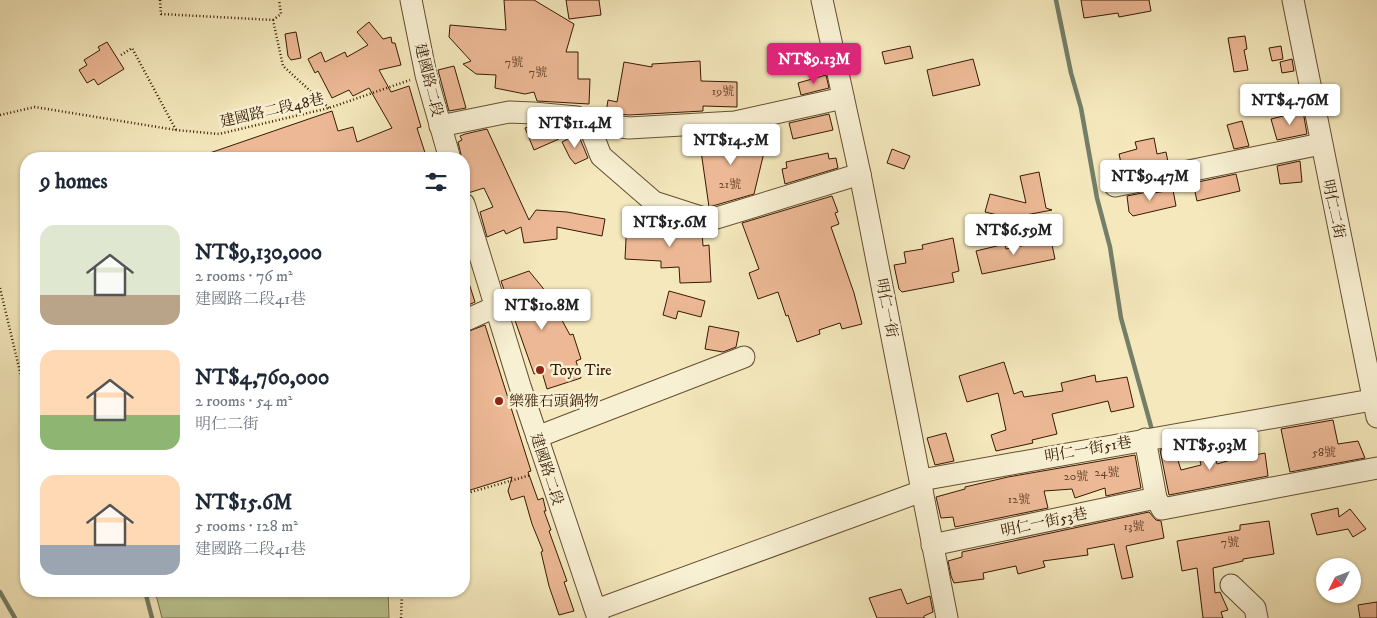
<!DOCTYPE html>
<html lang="en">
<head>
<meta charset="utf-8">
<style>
  :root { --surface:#fff; --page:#f6f6f7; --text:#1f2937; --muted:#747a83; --accent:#db2777 }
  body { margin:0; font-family:"IM FELL DW Pica","Noto Serif TC",serif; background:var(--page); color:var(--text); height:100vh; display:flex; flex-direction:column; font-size:19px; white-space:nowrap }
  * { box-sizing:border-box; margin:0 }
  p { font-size:16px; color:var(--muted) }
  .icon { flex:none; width:28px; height:28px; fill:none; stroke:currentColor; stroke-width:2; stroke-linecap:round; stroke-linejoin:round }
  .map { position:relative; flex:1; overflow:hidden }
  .sheet { position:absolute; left:20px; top:152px; width:450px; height:445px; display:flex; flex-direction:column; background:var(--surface); border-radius:20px; box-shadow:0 1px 4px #0004 }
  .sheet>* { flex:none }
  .needle { width:32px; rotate:228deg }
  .buttons { position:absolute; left:1316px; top:558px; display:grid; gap:10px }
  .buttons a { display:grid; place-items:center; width:45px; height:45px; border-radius:50%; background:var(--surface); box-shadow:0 1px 4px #0004; font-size:25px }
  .price { position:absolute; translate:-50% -42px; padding:0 11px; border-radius:5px; background:#fff; color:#222; font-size:16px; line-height:32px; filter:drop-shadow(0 1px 2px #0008) }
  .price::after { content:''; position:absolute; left:50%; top:30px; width:15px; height:11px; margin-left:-8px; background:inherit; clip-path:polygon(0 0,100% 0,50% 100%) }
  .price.active { background:var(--accent); color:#fff }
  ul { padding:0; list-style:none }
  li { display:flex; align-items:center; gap:15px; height:125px; padding:0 20px }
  li span { display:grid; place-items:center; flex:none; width:140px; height:100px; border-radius:15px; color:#555 }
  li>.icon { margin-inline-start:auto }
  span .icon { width:60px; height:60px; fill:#fffc; stroke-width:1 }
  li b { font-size:21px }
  h2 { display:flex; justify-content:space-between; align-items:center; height:60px; padding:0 20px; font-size:21px }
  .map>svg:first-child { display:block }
  .green { fill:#bbc691; stroke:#79704a }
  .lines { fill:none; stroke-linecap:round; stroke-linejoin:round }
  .stream { stroke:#747e68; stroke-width:4.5 }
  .building { fill:#ecb895; stroke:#371a03 }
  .minor-casing { stroke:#664e31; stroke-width:23 }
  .path { stroke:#371a03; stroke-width:2.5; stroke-dasharray:1 2.5; stroke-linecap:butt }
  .minor { stroke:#f8f0d3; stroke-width:21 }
  .poi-dot { fill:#8f2418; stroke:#f8f0d3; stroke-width:2 }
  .labels { text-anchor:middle; stroke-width:5; stroke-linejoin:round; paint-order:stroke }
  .number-label { font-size:12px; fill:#644228 }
  .street-label { font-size:15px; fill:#371a03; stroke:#f8f0d3 }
  .poi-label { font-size:15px; fill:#371a03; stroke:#f8f0d3; text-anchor:start }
</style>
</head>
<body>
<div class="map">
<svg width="1377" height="618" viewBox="0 0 1377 618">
  <rect width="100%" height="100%" fill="#f4e8bc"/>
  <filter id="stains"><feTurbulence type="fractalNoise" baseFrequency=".004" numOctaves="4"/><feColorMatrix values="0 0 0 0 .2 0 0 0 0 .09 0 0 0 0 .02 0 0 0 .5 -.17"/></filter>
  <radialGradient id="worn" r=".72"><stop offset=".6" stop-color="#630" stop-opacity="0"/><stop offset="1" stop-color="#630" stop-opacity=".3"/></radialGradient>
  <polygon class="green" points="155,591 388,591 389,618 162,618"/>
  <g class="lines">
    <g class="stream">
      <polyline points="1056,0 1071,73 1081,108 1097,198 1110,247 1121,318 1152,430 1154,430"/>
      <polyline points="145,591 152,618"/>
      <polyline points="0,592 15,618"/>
    </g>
  </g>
  <g class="building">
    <polygon points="504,0 534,0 574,24 566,52 578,52 578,79 590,79 589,104 537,101 534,92 525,94 495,88 496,75 476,74 463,64 471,61 449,37 450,25 506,30"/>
    <polygon points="566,0 599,0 601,15 569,19"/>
    <polygon points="1081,0 1149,0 1151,11 1119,17 1118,13 1084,18"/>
    <polygon points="369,22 383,39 391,37 392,43 395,43 401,65 379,70 391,92 409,86 421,127 417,128 427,159 345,159 343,153 324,159 198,159 198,157 332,111 338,131 353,127 357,142 392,128 369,88 353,96 349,90 332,98 318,71 315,73 308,59 321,52 325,62 345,52 347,57 368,45 357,32"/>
    <polygon points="296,32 301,58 291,60 288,56 285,34"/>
    <polygon points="1245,36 1247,49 1244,50 1248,70 1234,72 1228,38"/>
    <polygon points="107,42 124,69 98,85 94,79 87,83 79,70 87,65 84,60 100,50 98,47"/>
    <polygon points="910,46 913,58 885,64 882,52"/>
    <polygon points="1281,46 1283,59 1272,61 1269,48"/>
    <polygon points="973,59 980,85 933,96 927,70"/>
    <polygon points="1292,59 1294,71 1282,73 1280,62"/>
    <polygon points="700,61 701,81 737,82 737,107 703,106 703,111 629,115 606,113 608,100 617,102 624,62 652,67 652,64"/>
    <polygon points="454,66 466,108 449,111 438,70"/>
    <polygon points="826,75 829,88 801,95 798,83"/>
    <polygon points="1303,111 1307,134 1277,140 1271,119"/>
    <polygon points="829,114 833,130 793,139 789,123"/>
    <polygon points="1242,121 1249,146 1234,149 1227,125"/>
    <polygon points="532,125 554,128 559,139 534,150 525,128"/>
    <polygon points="487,129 529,220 536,210 567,212 605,219 602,236 557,227 557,239 524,243 521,227 506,234 504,230 487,237 480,212 493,207 484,188 468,193 465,182 467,181 464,172 464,159 462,159 458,142 462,140 460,136 465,134"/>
    <polygon points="743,133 767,140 754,194 709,207 699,137"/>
    <polygon points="578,134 588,158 575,164 570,158 562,142"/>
    <polygon points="1154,138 1157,154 1166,152 1168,162 1123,172 1119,154 1137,149 1135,142"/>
    <polygon points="892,149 910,156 904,169 887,163"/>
    <polygon points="828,153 829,159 836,158 838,168 785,184 782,169 787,168 786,162"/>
    <polygon points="1300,161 1302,182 1280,184 1277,166"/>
    <polygon points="1039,172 1046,208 1052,210 1010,218 985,212 990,194 1026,203 1020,176"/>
    <polygon points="1236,174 1240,191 1197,201 1193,183"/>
    <polygon points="1173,190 1176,206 1133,216 1129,212 1127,196 1147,192 1147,194"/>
    <polygon points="832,196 838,212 835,213 839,224 831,227 854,293 862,324 842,329 840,323 819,330 820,334 797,342 788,315 786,316 778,292 758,299 749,273 759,269 742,223"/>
    <polygon points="660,217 702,231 703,246 709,245 711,282 680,283 679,267 661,268 661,261 625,259 627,220 656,222 656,218"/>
    <polygon points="953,238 959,271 952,273 954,282 902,292 899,289 894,265 906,263 904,252 923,249 922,245"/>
    <polygon points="1051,240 1055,259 982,274 976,251 1005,244 1006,249"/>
    <polygon points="529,271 547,293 570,335 573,334 581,359 576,361 581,378 547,389 542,372 534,374 501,281"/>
    <polygon points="464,274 466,274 475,302 464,307"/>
    <polygon points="669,291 705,301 701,317 678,311 676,319 663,315"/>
    <polygon points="485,325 531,471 528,472 538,500 543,498 546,511 544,511 551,530 549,531 567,581 564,582 574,611 559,615 549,586 541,552 543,551 532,524 524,496 511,500 508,491 512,477 464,492 464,333"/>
    <polygon points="709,326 739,332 736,347 723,352 705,349"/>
    <polygon points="1004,362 1014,394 1022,391 1024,397 1063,391 1061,383 1095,375 1096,382 1127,377 1134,407 1111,412 1108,401 1052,414 1057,434 1032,440 1033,443 996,451 991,435 1006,430 998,393 967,402 959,376"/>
    <polygon points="1333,420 1338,444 1358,441 1365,458 1290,472 1281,429"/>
    <polygon points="946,433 954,461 935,465 927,438"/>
    <polygon points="1174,448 1181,470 1201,465 1198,452 1214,449 1217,464 1234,459 1265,453 1268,476 1169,495 1160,450"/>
    <polygon points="1135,455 1141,488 1106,496 1105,488 1075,498 1072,489 1044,491 1048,508 955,527 953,517 941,518 936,497 965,489 965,487 1008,477"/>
    <polygon points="1338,508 1339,517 1350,509 1366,529 1353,537 1348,529 1317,535 1311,514"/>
    <polygon points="1149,512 1156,520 1161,521 1164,538 1126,546 1133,577 1122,579 1114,544 1087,549 1088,555 1043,561 1045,567 1018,574 1016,566 983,573 984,579 954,583 951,576 948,561 962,557 962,552"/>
    <polygon points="1269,521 1274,554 1243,559 1243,561 1213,568 1215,593 1220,592 1228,610 1221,612 1223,618 1203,618 1197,568 1182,571 1177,541 1240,530 1240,525"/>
    <polygon points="901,589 907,604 930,596 933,612 924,616 924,618 877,618 869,598"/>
    <polygon points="1377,602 1377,618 1360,618 1358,605"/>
  </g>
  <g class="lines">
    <defs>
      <g id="minor">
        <polyline points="411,0 426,75 450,159"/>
        <polyline points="822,0 860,174 947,618"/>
        <polyline points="1293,0 1377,417"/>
        <polyline points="588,123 601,156 654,202 710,220 860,174"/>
        <polyline points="440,126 509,112 533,113 577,117 588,123 629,128 735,122 843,98"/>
        <polyline points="1115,186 1321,144"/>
        <polyline points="464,204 520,386 598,618"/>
        <polyline points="464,321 495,307"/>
        <polyline points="537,437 744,357"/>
        <polyline points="1145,439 1156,498 1162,509 1377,468"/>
        <polyline points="921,480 1377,399"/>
        <polyline points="932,545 1156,498"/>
        <polyline points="1231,585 1255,608 1257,618"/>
        <polyline points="596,610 922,491"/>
      </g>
    </defs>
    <use href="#minor" class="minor-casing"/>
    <g class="path">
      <polyline points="160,0 161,14 273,20 283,66 329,108"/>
      <polyline points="273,20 281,14 279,0"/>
      <polyline points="121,55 132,48 176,130"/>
      <polyline points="0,115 35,107 176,130 219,134 329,108 410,80"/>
      <polyline points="0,288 26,397"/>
      <polyline points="464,494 531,475"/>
      <polyline points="401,618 402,591"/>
    </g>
    <use href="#minor" class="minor"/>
  </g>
  <g class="poi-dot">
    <circle cx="540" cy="370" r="5"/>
    <circle cx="499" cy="401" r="5"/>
  </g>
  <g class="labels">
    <g class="number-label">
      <text x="514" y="66">7號</text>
      <text x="538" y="76">7號</text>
      <text x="723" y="95">19號</text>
      <text x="730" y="188">21號</text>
      <text x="1324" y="456">58號</text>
      <text x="1107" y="476">24號</text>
      <text x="1076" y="480">20號</text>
      <text x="1019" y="503">12號</text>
      <text x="1134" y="530">13號</text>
      <text x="1230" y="546">7號</text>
    </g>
    <g class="street-label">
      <text transform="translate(429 80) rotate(76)" y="5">建國路二段</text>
      <text transform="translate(272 110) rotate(-13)" y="5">建國路二段48巷</text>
      <text transform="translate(1334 209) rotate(78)" y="5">明仁二街</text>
      <text transform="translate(887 308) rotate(79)" y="5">明仁一街</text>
      <text transform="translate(1088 449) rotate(-10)" y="5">明仁一街51巷</text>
      <text transform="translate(547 469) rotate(72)" y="5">建國路二段</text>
      <text transform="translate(1044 522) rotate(-12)" y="5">明仁一街53巷</text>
    </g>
    <g class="poi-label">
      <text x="550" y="375">Toyo Tire</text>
      <text x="509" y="406">樂雅石頭鍋物</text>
    </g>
  </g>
  <rect width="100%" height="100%" filter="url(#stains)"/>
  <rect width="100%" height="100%" fill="url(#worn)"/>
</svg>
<div class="buttons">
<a><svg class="needle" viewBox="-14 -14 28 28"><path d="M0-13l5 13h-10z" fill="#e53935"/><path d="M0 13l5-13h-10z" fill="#747a83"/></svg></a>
</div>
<b class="price active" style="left:814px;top:85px">NT$9.13M</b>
<b class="price" style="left:1290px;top:126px">NT$4.76M</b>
<b class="price" style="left:575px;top:149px">NT$11.4M</b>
<b class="price" style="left:731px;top:166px">NT$14.5M</b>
<b class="price" style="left:1150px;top:202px">NT$9.47M</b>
<b class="price" style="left:670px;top:248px">NT$15.6M</b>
<b class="price" style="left:1014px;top:256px">NT$6.59M</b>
<b class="price" style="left:542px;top:331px">NT$10.8M</b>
<b class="price" style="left:1210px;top:471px">NT$5.93M</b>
<section class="sheet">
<h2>9 homes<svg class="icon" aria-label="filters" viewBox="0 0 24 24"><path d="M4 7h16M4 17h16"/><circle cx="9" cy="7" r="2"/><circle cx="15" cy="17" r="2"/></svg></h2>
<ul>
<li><span style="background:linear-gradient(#dfe7d0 70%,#b9a48a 0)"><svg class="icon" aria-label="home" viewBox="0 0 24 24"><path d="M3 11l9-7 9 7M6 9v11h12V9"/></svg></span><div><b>NT$9,130,000</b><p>2 rooms · 76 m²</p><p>建國路二段41巷</p></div></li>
<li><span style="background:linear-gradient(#ffd9b3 65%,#8fb573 0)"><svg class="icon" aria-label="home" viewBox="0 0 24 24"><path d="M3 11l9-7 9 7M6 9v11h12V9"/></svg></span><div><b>NT$4,760,000</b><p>2 rooms · 54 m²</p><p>明仁二街</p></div></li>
<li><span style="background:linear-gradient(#ffd9b3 70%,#9aa5b1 0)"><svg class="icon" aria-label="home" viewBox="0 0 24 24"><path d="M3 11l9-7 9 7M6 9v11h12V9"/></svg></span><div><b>NT$15.6M</b><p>5 rooms · 128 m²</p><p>建國路二段41巷</p></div></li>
</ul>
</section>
</div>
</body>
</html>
